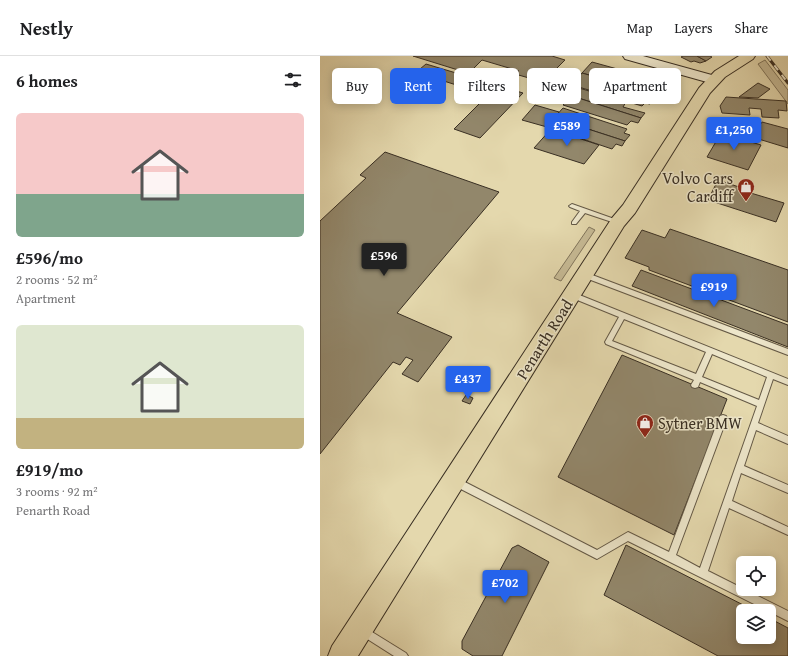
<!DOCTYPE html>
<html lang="en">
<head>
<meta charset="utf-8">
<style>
  :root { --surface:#fff; --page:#f2f2f2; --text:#202124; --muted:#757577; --line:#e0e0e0; --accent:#2563eb }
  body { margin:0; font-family:"Gentium Book Plus",serif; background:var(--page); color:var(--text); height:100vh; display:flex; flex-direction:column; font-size:15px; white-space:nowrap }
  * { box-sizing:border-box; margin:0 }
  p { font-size:13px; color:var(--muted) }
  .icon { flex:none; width:22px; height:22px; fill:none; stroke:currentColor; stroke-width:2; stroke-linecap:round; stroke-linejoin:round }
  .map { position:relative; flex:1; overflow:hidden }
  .drawer { display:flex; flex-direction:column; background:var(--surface); width:320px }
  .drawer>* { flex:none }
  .banner { position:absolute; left:12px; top:12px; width:380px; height:36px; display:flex; gap:8px }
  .tools { position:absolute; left:416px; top:500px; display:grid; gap:8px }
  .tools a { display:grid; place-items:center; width:40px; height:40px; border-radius:6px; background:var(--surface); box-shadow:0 2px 10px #0003; font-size:20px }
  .price { position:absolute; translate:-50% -34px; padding:0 9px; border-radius:4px; background:var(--accent); color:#fff; font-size:13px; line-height:26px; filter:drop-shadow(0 1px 2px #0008) }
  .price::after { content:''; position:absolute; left:50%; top:24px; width:12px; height:9px; margin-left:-6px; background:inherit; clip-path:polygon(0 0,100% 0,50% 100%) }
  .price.current { background:#222; color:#fff }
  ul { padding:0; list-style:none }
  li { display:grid; align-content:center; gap:8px; height:212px; padding:0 16px }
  li span { display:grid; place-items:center; height:124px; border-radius:6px; color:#555 }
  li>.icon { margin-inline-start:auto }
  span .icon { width:72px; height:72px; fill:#fffc; stroke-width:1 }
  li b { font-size:17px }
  h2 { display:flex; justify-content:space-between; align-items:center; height:48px; padding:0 16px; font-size:17px }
  .pill { padding:0 14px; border-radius:6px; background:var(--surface); box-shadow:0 2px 10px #0003; font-size:14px; line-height:36px }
  .pill.current { background:var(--accent); color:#fff }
  header { display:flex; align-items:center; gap:24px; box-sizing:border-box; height:56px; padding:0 20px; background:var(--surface); border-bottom:1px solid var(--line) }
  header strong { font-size:19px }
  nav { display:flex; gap:22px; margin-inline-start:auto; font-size:14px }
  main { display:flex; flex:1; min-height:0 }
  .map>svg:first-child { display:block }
  .green { fill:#c7bb96; stroke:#80755c }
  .building { fill:#92876b; stroke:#392f23 }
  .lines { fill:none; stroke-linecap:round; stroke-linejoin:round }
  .lane-casing { stroke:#645946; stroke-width:2 }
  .secondary-casing { stroke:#392f23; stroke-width:2 }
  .primary-casing { stroke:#392f23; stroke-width:2 }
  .lane { fill:#ede6ca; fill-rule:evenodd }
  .secondary { fill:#ede6ca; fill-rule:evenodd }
  .primary { fill:#e4d8ad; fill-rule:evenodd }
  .rail-casing { stroke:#392f23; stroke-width:3 }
  .rail { stroke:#ede6ca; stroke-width:2; stroke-dasharray:6; stroke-linecap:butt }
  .labels { text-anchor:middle; stroke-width:3; stroke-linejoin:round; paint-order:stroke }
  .poi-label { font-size:16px; fill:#392f23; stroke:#ede6ca; text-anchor:end }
  .street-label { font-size:16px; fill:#392f23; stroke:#ede6ca }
</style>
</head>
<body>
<header>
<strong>Nestly</strong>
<nav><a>Map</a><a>Layers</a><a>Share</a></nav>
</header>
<main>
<section class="drawer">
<h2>6 homes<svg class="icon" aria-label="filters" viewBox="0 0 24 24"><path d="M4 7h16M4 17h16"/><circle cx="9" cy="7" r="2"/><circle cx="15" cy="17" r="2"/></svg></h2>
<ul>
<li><span style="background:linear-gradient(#f6c9c9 65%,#7fa58c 0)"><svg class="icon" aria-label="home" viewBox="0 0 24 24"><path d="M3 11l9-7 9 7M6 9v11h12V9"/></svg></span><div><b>£596/mo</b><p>2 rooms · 52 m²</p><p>Apartment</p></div></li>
<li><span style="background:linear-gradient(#dfe7d0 75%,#c2b280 0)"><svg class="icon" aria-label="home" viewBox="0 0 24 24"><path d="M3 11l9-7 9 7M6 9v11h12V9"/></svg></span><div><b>£919/mo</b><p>3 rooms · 92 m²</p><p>Penarth Road</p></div></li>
</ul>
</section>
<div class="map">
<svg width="468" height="600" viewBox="0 0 468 600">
  <rect width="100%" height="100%" fill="#e4d8ad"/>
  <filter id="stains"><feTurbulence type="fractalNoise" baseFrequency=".005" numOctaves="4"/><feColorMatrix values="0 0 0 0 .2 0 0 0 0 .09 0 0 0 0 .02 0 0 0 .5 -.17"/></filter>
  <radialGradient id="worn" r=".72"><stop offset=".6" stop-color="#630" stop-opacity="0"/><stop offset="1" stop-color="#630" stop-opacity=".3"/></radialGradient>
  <g class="green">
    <polygon points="445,4 468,34 468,48 438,8"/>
    <polygon points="269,171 275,174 241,225 234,222"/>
  </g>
  <g class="building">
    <polygon points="93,0 232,0 245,4 223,26 195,18 199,15 162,4 154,12 160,14 158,15 171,19 167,23"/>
    <polygon points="363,0 377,0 386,5 380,7 374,5 371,6 361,1"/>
    <polygon points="377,0 390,0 392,1 386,5"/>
    <polygon points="272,6 341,25 332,37 262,17"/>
    <polygon points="106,8 203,37 160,82 134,73 168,39 108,20 83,43 70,38"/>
    <polygon points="262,17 332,37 329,42 333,43 330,48 325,47 322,50 252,29"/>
    <polygon points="238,26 259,32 247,46 225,39"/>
    <polygon points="438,27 450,33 438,42 419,41"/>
    <polygon points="259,32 306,46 303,51 325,57 321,62 252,40"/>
    <polygon points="252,40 321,62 318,67 311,65 307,69 243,49"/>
    <polygon points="406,41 466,45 467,55 458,54 459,62 442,61 441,53 429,52 430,59 402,57 400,50"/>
    <polygon points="215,49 239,56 227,71 202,64"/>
    <polygon points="243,52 307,73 304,77 310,79 305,85 234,62"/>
    <polygon points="234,62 305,85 302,90 296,88 292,93 227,71"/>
    <polygon points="401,62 429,70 430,68 439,71 442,66 468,73 468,92 396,70"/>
    <polygon points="231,73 279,89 264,108 214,92"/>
    <polygon points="401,77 441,89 428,114 387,101"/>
    <polygon points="65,96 179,136 77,257 132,281 98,326 82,318 93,304 86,301 80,309 73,306 0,398 0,165 46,122 40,119"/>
    <polygon points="398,124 422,132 424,135 464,147 456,166 388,144"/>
    <polygon points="350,173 468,214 468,266 329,214 329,211 305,202 322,174 345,182"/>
    <polygon points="321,214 468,269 468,291 312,230"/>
    <polygon points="302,299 407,343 354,479 238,421"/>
    <polygon points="146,339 153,342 150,348 142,345"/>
    <polygon points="198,489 229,506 182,600 153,600 142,593 142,585 192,492"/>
    <polygon points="306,489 435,555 423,555 423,581 449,581 449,562 468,572 468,600 398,600 284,539"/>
  </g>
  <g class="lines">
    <defs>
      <g id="lane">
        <polygon points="252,148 300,165 301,166 298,168 265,157 256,168 252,168 252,166 260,155 250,151 249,150"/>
        <polygon points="263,217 267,217 468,293 468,299 263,221 262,219"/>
        <path d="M252 236 468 323V329L453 323 438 367 468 380V388L436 374 424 410 468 429V437L421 417 412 445 468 471V479L409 452 388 515 468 555V565L308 485 277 503 133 429 132 426 133 423 136 422 139 423 277 494 308 476 349 496 399 362 400 360 403 359 406 360 407 362 356 499 380 512 437 350 380 326 378 331 375 332 372 331 371 329 374 324 286 288 285 286 299 261 250 241 249 239ZM304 263 386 296 376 318 292 285ZM392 298 447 321 439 344 382 321Z"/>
        <polygon points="44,571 86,597 88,600 74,600 41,579 39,576 41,573"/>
      </g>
      <polygon id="secondary" points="303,0 323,0 399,21 400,24 399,27 394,28 305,3"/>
      <polygon id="primary" points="419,0 435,0 433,3 405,21 390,37 315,157 304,170 38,600 8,600 12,590 292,162 303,149 379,32 395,15"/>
    </defs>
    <use href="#lane" class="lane-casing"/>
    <use href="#secondary" class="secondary-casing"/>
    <use href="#primary" class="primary-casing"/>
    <use href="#lane" class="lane"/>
    <use href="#secondary" class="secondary"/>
    <use href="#primary" class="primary"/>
    <defs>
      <polyline id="rail" points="447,0 468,27"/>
    </defs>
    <use href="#rail" class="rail-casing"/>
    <use href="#rail" class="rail"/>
  </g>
  <defs>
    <symbol id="shop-pin" viewBox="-11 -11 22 30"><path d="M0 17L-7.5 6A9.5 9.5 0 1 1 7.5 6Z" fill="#8f2418" stroke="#ede6ca"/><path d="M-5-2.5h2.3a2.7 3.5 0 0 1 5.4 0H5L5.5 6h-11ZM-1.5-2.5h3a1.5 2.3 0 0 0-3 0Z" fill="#fff"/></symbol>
  </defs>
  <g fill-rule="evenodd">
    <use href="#shop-pin" x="416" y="121" width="20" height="27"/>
    <use href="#shop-pin" x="315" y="357" width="20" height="27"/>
  </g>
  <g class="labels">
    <g class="poi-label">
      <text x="413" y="128">Volvo Cars<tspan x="413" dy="18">Cardiff</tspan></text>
      <text x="338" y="373" text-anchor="start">Sytner BMW</text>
    </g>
    <g class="street-label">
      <text transform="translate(224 283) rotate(-58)" y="6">Penarth Road</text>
    </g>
  </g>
  <rect width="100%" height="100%" filter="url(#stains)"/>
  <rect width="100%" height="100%" fill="url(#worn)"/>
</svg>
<div class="tools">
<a><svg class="icon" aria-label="locate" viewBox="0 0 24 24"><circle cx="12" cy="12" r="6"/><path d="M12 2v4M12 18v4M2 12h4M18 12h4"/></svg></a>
<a><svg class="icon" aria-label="layers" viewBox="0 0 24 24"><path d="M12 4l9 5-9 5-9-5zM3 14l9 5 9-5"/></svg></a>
</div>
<b class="price" style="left:247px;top:91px">£589</b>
<b class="price" style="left:414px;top:95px">£1,250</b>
<b class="price current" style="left:64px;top:221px">£596</b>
<b class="price" style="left:394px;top:252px">£919</b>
<b class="price" style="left:148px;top:344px">£437</b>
<b class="price" style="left:185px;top:548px">£702</b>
<div class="banner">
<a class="pill">Buy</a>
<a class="pill current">Rent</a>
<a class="pill">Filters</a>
<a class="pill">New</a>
<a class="pill">Apartment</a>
</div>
</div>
</main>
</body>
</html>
